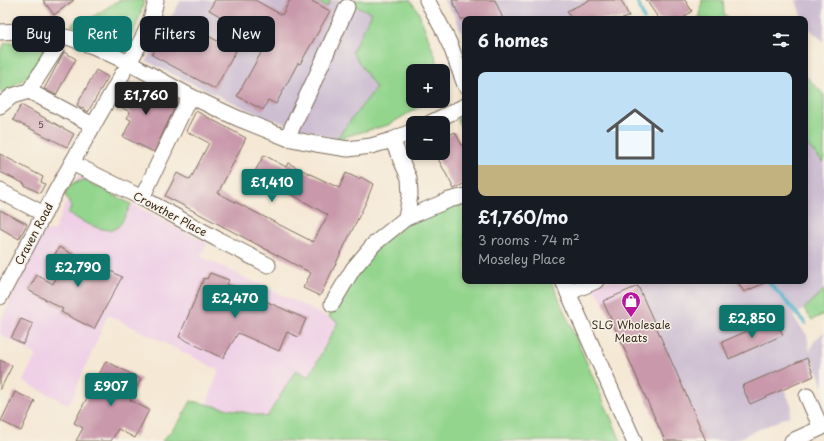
<!DOCTYPE html>
<html lang="en">
<head>
<meta charset="utf-8">
<style>
  :root { --surface:#171b24; --page:#20242c; --text:#f1f3f6; --muted:#9ea1a6; --accent:#0f766e }
  body { margin:0; font-family:"Playpen Sans",sans-serif; background:var(--page); color:var(--text); height:100vh; display:flex; flex-direction:column; font-size:15px; white-space:nowrap }
  * { box-sizing:border-box; margin:0 }
  p { font-size:13px; color:var(--muted) }
  .icon { flex:none; width:22px; height:22px; fill:none; stroke:currentColor; stroke-width:2; stroke-linecap:round; stroke-linejoin:round }
  .map { position:relative; flex:1; overflow:hidden }
  .side { position:absolute; left:462px; top:16px; width:346px; height:268px; display:flex; flex-direction:column; background:var(--surface); border-radius:8px; box-shadow:0 2px 6px #0003 }
  .side>* { flex:none }
  .guide { position:absolute; left:12px; top:16px; width:380px; height:36px; display:flex; gap:8px }
  .buttons { position:absolute; left:406px; top:64px; display:grid; gap:8px }
  .buttons a { display:grid; place-items:center; width:44px; height:44px; border-radius:8px; background:var(--surface); box-shadow:0 2px 6px #0003; font-size:20px }
  .price { position:absolute; translate:-50% -34px; padding:0 9px; border-radius:4px; background:var(--accent); color:#fff; font-size:13px; line-height:26px; filter:drop-shadow(0 1px 2px #0008) }
  .price::after { content:''; position:absolute; left:50%; top:24px; width:12px; height:9px; margin-left:-6px; background:inherit; clip-path:polygon(0 0,100% 0,50% 100%) }
  .price.active { background:#222; color:#fff }
  ul { padding:0; list-style:none }
  li { display:grid; align-content:center; gap:8px; height:212px; padding:0 16px }
  li span { display:grid; place-items:center; height:124px; border-radius:8px; color:#555 }
  li>.icon { margin-inline-start:auto }
  span .icon { width:72px; height:72px; fill:#fffc; stroke-width:1 }
  li b { font-size:17px }
  h2 { display:flex; justify-content:space-between; align-items:center; height:48px; padding:0 16px; font-size:17px }
  .tag { padding:0 14px; border-radius:8px; background:var(--surface); box-shadow:0 2px 6px #0003; font-size:14px; line-height:36px }
  .tag.active { background:var(--accent); color:#fff }
  .map>svg:first-child { display:block }
  .built { fill:#efd0e6 }
  .industrial { fill:#cdbed2 }
  .green { fill:#93d58d; stroke:#678056 }
  .lines { fill:none; stroke-linecap:round; stroke-linejoin:round }
  .stream { stroke:#4db6cb; stroke-width:3.5 }
  .building { fill:#c999ab }
  .minor-casing { stroke:#7c6c5e; stroke-width:17 }
  .minor { stroke:#fff; stroke-width:15 }
  .labels { text-anchor:middle; stroke-width:3; stroke-linejoin:round; paint-order:stroke }
  .number-label { font-size:9px; fill:#5e4641 }
  .street-label { font-size:11px; fill:#3b2a1e; stroke:#f7f3e8 }
  .poi-label { font-size:11px; fill:#3b2a1e; stroke:#f7f3e8 }
</style>
</head>
<body>
<div class="map">
<svg width="824" height="441" viewBox="0 0 824 441">
  <rect width="100%" height="100%" fill="#f7f3e8"/>
  <filter id="ink" filterUnits="userSpaceOnUse"><feTurbulence type="fractalNoise" baseFrequency=".025" numOctaves="2"/><feDisplacementMap in="SourceGraphic" scale="8" xChannelSelector="R" yChannelSelector="G"/><feConvolveMatrix kernelMatrix="1 2 1 2 8 2 1 2 1" color-interpolation-filters="sRGB"/></filter>
  <filter id="wash" filterUnits="userSpaceOnUse"><feTurbulence type="fractalNoise" baseFrequency=".012" numOctaves="4" result="noise"/><feDisplacementMap in="SourceGraphic" scale="16" xChannelSelector="R" yChannelSelector="G"/><feGaussianBlur stdDeviation="0.9" result="paint"/><feColorMatrix in="noise" values="0 0 0 0 0 0 0 0 0 0 0 0 0 0 0 0 0 1.4 0 .05"/><feComposite in="paint" operator="in"/></filter>
  <g filter="url(#wash)">
    <rect width="100%" height="100%" fill="#f5e8d4"/>
    <g class="built">
      <polygon points="78,176 208,243 200,256 338,322 309,377 296,370 267,417 207,404 219,370 108,315 69,405 23,381 36,355 0,334 0,323 43,231 54,231"/>
      <polygon points="588,281 649,281 603,301"/>
    </g>
    <g class="industrial">
      <polygon points="181,0 314,0 327,7 331,0 343,0 373,13 352,52 376,88 336,139 265,117 204,89 146,61"/>
      <polygon points="443,0 621,0 630,19 465,19 465,41 455,16"/>
      <polygon points="796,0 824,0 824,42 805,25 805,19 802,19"/>
      <polygon points="805,143 824,163 824,290 804,309 793,317 807,335 810,352 814,341 824,332 824,387 812,359 814,376 784,389 792,407 789,416 733,441 665,441 603,301 649,281 805,281"/>
    </g>
    <g class="green">
      <path d="M119 0H144C142 10 134 38 124 43 120 45 116 44 112 44L71 25 76 21 80 25Z"/>
      <polygon points="314,0 331,0 327,7"/>
      <polygon points="343,0 410,0 418,11 441,71 413,71 413,101 430,101 388,125 336,139 376,88 352,52 372,13"/>
      <polygon points="702,0 723,0 724,14 730,19 696,19 700,17"/>
      <polygon points="5,43 45,43 41,57 29,75 3,94 0,90 0,53"/>
      <polygon points="805,75 824,95 824,163 805,143"/>
      <polygon points="465,117 465,135 457,119"/>
      <path d="M79 181H86L131 204C128 210 122 225 116 228 104 235 79 219 68 214L71 207 65 194 70 186Z"/>
      <polygon points="465,202 465,281 551,281 621,441 162,441 179,422 191,401 267,417 296,370 309,377 338,322 329,317 355,274 375,248 417,216"/>
      <polygon points="824,290 824,314 812,320 804,309"/>
    </g>
    <g class="lines">
      <g class="stream">
        <polyline points="637,0 644,19"/>
        <polyline points="768,281 805,323"/>
      </g>
    </g>
    <g id="blocks">
      <g class="building">
        <polygon points="43,0 74,0 54,15"/>
        <polygon points="215,0 255,0 282,15 290,0 310,0 330,11 300,64 298,63 276,104 268,100 263,110 237,96 267,42 209,10"/>
        <polygon points="452,0 495,0 503,19 461,19"/>
        <polygon points="590,0 621,0 629,16 623,19 571,19 567,11"/>
        <polygon points="646,0 685,0 692,11 682,19 659,19"/>
        <polygon points="173,17 236,51 215,89 152,55"/>
        <polygon points="64,52 76,59 56,95 44,89"/>
        <polygon points="96,70 108,77 88,112 77,105"/>
        <polygon points="130,82 176,105 154,152 123,137 131,120 127,118 130,112 119,106"/>
        <polygon points="21,105 74,134 67,147 13,120"/>
        <polygon points="196,111 246,138 218,193 313,242 328,215 268,181 261,192 248,184 264,155 286,167 288,163 339,188 346,173 359,179 361,177 373,184 367,200 320,296 303,288 311,273 205,217 165,196 177,173 190,180 209,143 186,131"/>
        <polygon points="455,132 465,151 465,183 454,189 435,153 443,153 443,138"/>
        <polygon points="0,154 43,177 41,182 45,184 40,193 24,185 25,184 0,172"/>
        <polygon points="0,210 27,224 19,239 0,228"/>
        <polygon points="59,247 89,263 90,260 122,277 94,329 61,312 63,309 28,290 37,275 53,284 62,267 51,261"/>
        <polygon points="210,273 229,280 227,284 306,319 298,337 287,332 279,351 238,333 223,358 219,356 218,356 179,337 204,278 207,279"/>
        <polygon points="737,281 769,281 744,292"/>
        <polygon points="638,286 689,401 706,441 665,441 603,301"/>
        <polygon points="21,319 33,324 23,344 11,338"/>
        <polygon points="775,319 783,335 729,359 722,342"/>
        <polygon points="807,358 814,376 750,404 742,386"/>
        <polygon points="0,360 12,366 0,390"/>
        <polygon points="106,361 141,379 130,400 149,410 135,438 118,429 111,441 76,441 83,428 74,423"/>
        <polygon points="15,392 35,401 21,431 1,421"/>
      </g>
    </g>
  </g>
  <g filter="url(#ink)">
    <use href="#blocks" fill-opacity="0" stroke="#7c6c5e" stroke-width="1"/>
    <g class="lines">
      <defs>
        <g id="minor">
          <polyline points="427,0 442,28 451,47 465,85"/>
          <polyline points="0,32 20,31 42,32 70,38 95,47 129,63 190,96 237,118 287,138 316,144 348,149 371,146 392,140 413,131"/>
          <path d="M129 63C140 43 152 23 156 0"/>
          <polyline points="29,91 93,125"/>
          <polyline points="0,106 12,96 29,91 57,47"/>
          <polyline points="430,123 465,106"/>
          <polyline points="287,138 315,79 347,7"/>
          <polyline points="392,140 409,178 410,195 406,218"/>
          <polyline points="72,163 142,198 217,239 268,265"/>
          <polyline points="0,191 44,214"/>
          <polyline points="142,198 190,96"/>
          <polyline points="563,281 634,441"/>
          <polyline points="568,293 596,281"/>
          <polyline points="0,297 56,191 123,73"/>
          <polyline points="332,304 353,269 374,244 406,218 449,200 465,196"/>
          <polyline points="792,441 821,428 807,396"/>
        </g>
      </defs>
      <use href="#minor" class="minor-casing"/>
      <use href="#minor" class="minor"/>
    </g>
  </g>
  <defs>
    <symbol id="shop-pin" viewBox="-11 -11 22 30"><path d="M0 17L-7.5 6A9.5 9.5 0 1 1 7.5 6Z" fill="#b5179e" stroke="#f7f3e8"/><path d="M-5-2.5h2.3a2.7 3.5 0 0 1 5.4 0H5L5.5 6h-11ZM-1.5-2.5h3a1.5 2.3 0 0 0-3 0Z" fill="#fff"/></symbol>
  </defs>
  <g fill-rule="evenodd">
    <use href="#shop-pin" x="620" y="290" width="22" height="30"/>
  </g>
  <g class="labels">
    <g class="number-label">
      <text x="41" y="128">5</text>
    </g>
    <g class="street-label">
      <text transform="translate(170 214) rotate(28)" y="4">Crowther Place</text>
      <text transform="translate(34 234) rotate(-62)" y="4">Craven Road</text>
    </g>
    <g class="poi-label">
      <text x="631" y="329">SLG Wholesale<tspan x="631" dy="13">Meats</tspan></text>
    </g>
  </g>
</svg>
<div class="buttons">
<a>+</a>
<a>−</a>
</div>
<b class="price active" style="left:146px;top:116px">£1,760</b>
<b class="price" style="left:272px;top:203px">£1,410</b>
<b class="price" style="left:78px;top:288px">£2,790</b>
<b class="price" style="left:235px;top:319px">£2,470</b>
<b class="price" style="left:752px;top:339px">£2,850</b>
<b class="price" style="left:111px;top:407px">£907</b>
<div class="guide">
<a class="tag">Buy</a>
<a class="tag active">Rent</a>
<a class="tag">Filters</a>
<a class="tag">New</a>
</div>
<section class="side">
<h2>6 homes<svg class="icon" aria-label="filters" viewBox="0 0 24 24"><path d="M4 7h16M4 17h16"/><circle cx="9" cy="7" r="2"/><circle cx="15" cy="17" r="2"/></svg></h2>
<ul>
<li><span style="background:linear-gradient(#bfe0f5 75%,#c2b280 0)"><svg class="icon" aria-label="home" viewBox="0 0 24 24"><path d="M3 11l9-7 9 7M6 9v11h12V9"/></svg></span><div><b>£1,760/mo</b><p>3 rooms · 74 m²</p><p>Moseley Place</p></div></li>
</ul>
</section>
</div>
</body>
</html>
